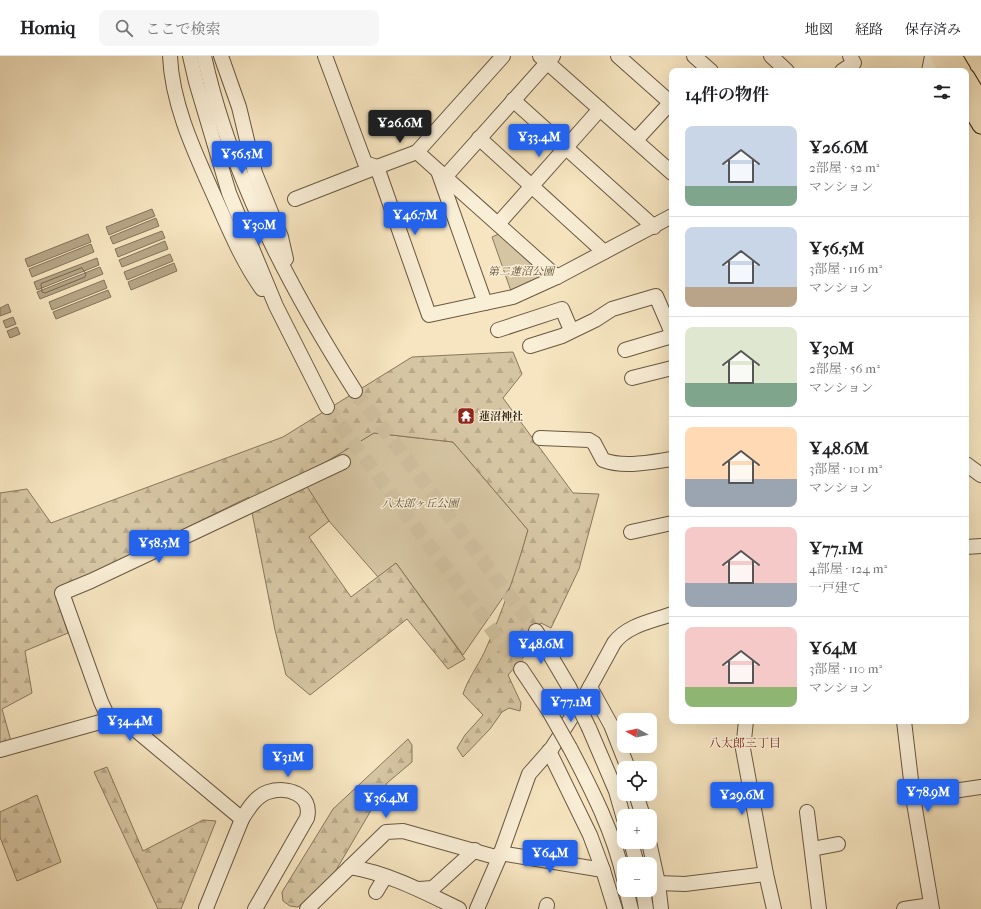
<!DOCTYPE html>
<html lang="ja">
<head>
<meta charset="utf-8">
<style>
  :root { --surface:#fff; --page:#f6f6f6; --text:#202124; --muted:#757577; --line:#e0e0e0; --accent:#2563eb }
  body { margin:0; font-family:"IM FELL French Canon","Noto Serif JP",serif; background:var(--page); color:var(--text); height:100vh; display:flex; flex-direction:column; font-size:15px; white-space:nowrap }
  * { box-sizing:border-box; margin:0 }
  p { font-size:13px; color:var(--muted) }
  .icon { flex:none; width:22px; height:22px; fill:none; stroke:currentColor; stroke-width:2; stroke-linecap:round; stroke-linejoin:round }
  .map { position:relative; flex:1; overflow:hidden }
  .details { position:absolute; left:669px; top:12px; width:300px; height:656px; display:flex; flex-direction:column; background:var(--surface); border-radius:8px; box-shadow:0 4px 16px #0002 }
  .details>* { flex:none }
  .needle { width:26px; rotate:278deg }
  .buttons { position:absolute; left:617px; top:657px; display:grid; gap:8px }
  .buttons a { display:grid; place-items:center; width:40px; height:40px; border-radius:8px; background:var(--surface); box-shadow:0 4px 16px #0002; font-size:20px }
  .price { position:absolute; translate:-50% -34px; padding:0 9px; border-radius:4px; background:var(--accent); color:#fff; font-size:13px; line-height:26px; filter:drop-shadow(0 1px 2px #0008) }
  .price::after { content:''; position:absolute; left:50%; top:24px; width:12px; height:9px; margin-left:-6px; background:inherit; clip-path:polygon(0 0,100% 0,50% 100%) }
  .price.current { background:#222; color:#fff }
  ul { padding:0; list-style:none }
  li { display:flex; align-items:center; gap:12px; height:100px; padding:0 16px }
  li+li { border-top:1px solid var(--line) }
  li span { display:grid; place-items:center; flex:none; width:112px; height:80px; border-radius:8px; color:#555 }
  li>.icon { margin-inline-start:auto }
  span .icon { width:48px; height:48px; fill:#fffc; stroke-width:1 }
  li b { font-size:17px }
  h2 { display:flex; justify-content:space-between; align-items:center; height:48px; padding:0 16px; font-size:17px }
  header { display:flex; align-items:center; gap:24px; box-sizing:border-box; height:56px; padding:0 20px; background:var(--surface); border-bottom:1px solid var(--line) }
  header strong { font-size:19px }
  nav { display:flex; gap:22px; margin-inline-start:auto; font-size:14px }
  .search { width:280px; height:36px; background:var(--page); display:flex; align-items:center; gap:10px; box-sizing:border-box; padding:0 14px; border-radius:8px; color:var(--muted); font-size:15px }
  .map>svg:first-child { display:block }
  .green { fill:#d6c5a3; stroke:#88775c }
  .forest { fill:url(#forest-firs); stroke:#88775c }
  .water { fill:#b6a586; stroke:#847359 }
  .lines { fill:none; stroke-linecap:round; stroke-linejoin:round }
  .shore { stroke:#78674e; stroke-width:1 }
  .minor-tunnel { stroke:#d0bf9e; stroke-width:14; stroke-dasharray:14 7; stroke-linecap:butt }
  .minor-casing { stroke:#695840; stroke-width:16 }
  .major-casing { stroke:#3a2915; stroke-width:19 }
  .minor { stroke:#f9eed6; stroke-width:14 }
  .major { stroke:#f6e5c0; stroke-width:17 }
  .minor-bridge-casing { stroke:#695840; stroke-width:16; stroke-linecap:butt }
  .minor-bridge { stroke:#f9eed6; stroke-width:14 }
  .labels { text-anchor:middle; stroke-width:3; stroke-linejoin:round; paint-order:stroke }
  .park-label { font-size:11px; font-style:italic; fill:#615038; stroke:#f9eed6 }
  .poi-label { font-size:11px; font-weight:bold; fill:#3a2915; stroke:#f9eed6; text-anchor:start }
  .neighbourhood-label { font-size:12px; fill:#7a1f14; stroke:#f9eed6 }
</style>
</head>
<body>
<header>
<strong>Homiq</strong>
<div class="search"><svg class="icon" aria-label="search" viewBox="0 0 24 24"><circle cx="10" cy="10" r="6"/><path d="M15 15l6 6"/></svg>ここで検索</div>
<nav><a>地図</a><a>経路</a><a>保存済み</a></nav>
</header>
<div class="map">
<svg width="981" height="853" viewBox="0 0 981 853">
  <defs>
    <pattern id="forest-firs" width="22" height="20" patternUnits="userSpaceOnUse"><rect width="22" height="20" fill="#d6c5a3"/><path d="M5 1l3.5 6h-7zM16 11l3.5 6h-7z" fill="#b8a98b"/></pattern>
  </defs>
  <rect width="100%" height="100%" fill="#f6e5c0"/>
  <filter id="stains"><feTurbulence type="fractalNoise" baseFrequency=".005" numOctaves="4"/><feColorMatrix values="0 0 0 0 .2 0 0 0 0 .09 0 0 0 0 .02 0 0 0 .5 -.17"/></filter>
  <radialGradient id="worn" r=".72"><stop offset=".6" stop-color="#630" stop-opacity="0"/><stop offset="1" stop-color="#630" stop-opacity=".3"/></radialGradient>
  <g class="green">
    <polygon points="501,177 545,217 545,221 511,235 492,181"/>
    <polygon points="374,377 453,386 528,474 513,527 463,599 396,507 378,521 329,465 300,421"/>
  </g>
  <g class="forest">
    <path d="M513 296 522 318 503 342 573 437 599 438 579 513 551 572 541 567 522 580 532 591 508 619 521 647 520 655 509 652 502 656 490 673 463 701 457 692 465 679 483 659 463 638C468 623 477 611 484 597 502 557 516 516 528 474L453 386 374 377 301 421 329 465 309 481 351 541 396 507 465 603 448 613 407 563 310 639 286 619 275 574 249 441 55 536 68 577 25 595 32 637 2 653 11 685 0 689V437L27 433 51 467 283 381 412 301Z"/>
    <polygon points="408,683 412,689 412,706 387,727 332,821 298,851 290,850 283,845 282,836 333,753"/>
    <polygon points="107,711 143,795 203,764 216,765 181,853 158,853 94,716"/>
    <polygon points="37,739 61,806 17,825 0,781 0,756"/>
  </g>
  <g class="water">
    <polygon points="152,153 155,160 109,179 106,171"/>
    <polygon points="156,162 159,170 113,188 110,181"/>
    <polygon points="162,175 165,182 118,201 115,193"/>
    <polygon points="88,178 91,186 28,211 25,203"/>
    <polygon points="165,185 168,193 122,211 119,204"/>
    <polygon points="91,188 94,196 32,221 29,213"/>
    <polygon points="170,198 173,205 127,224 124,216"/>
    <polygon points="97,202 99,209 37,234 34,226"/>
    <polygon points="174,207 177,215 131,234 128,226"/>
    <polygon points="100,211 103,218 40,243 37,236"/>
    <polygon points="104,224 107,232 52,254 49,246"/>
    <polygon points="108,234 111,241 56,263 53,256"/>
    <polygon points="8,248 11,256 0,260 0,252"/>
    <polygon points="13,261 16,268 6,272 3,265"/>
    <polygon points="17,271 20,278 10,282 7,275"/>
  </g>
  <g class="lines">
    <polygon class="shore" points="82,212 86,218 85,221 45,237 42,236 41,228"/>
    <g class="minor-tunnel">
      <polyline points="355,335 536,575"/>
      <polyline points="327,351 521,613"/>
    </g>
    <defs>
      <g id="minor">
        <path d="M170 0C172 50 196 99 216 144 230 175 242 205 262 233"/>
        <polyline points="190,0 196,26 229,137 276,250 327,351"/>
        <path d="M204 0C231 121 289 231 355 335"/>
        <polyline points="221,0 239,51 255,117 281,181 286,203"/>
        <polyline points="325,0 365,107 377,111 417,96 503,0"/>
        <polyline points="540,0 672,117"/>
        <polyline points="618,0 672,48"/>
        <polyline points="694,0 711,15"/>
        <polyline points="771,0 787,15"/>
        <polyline points="842,15 854,7 850,0"/>
        <polyline points="929,15 932,0"/>
        <polyline points="513,44 654,171"/>
        <polyline points="479,82 604,196"/>
        <polyline points="636,84 672,45"/>
        <polyline points="417,96 557,221"/>
        <polyline points="438,115 485,247"/>
        <polyline points="445,121 553,0"/>
        <polyline points="295,143 377,111 429,259 513,241 557,221 672,160"/>
        <polyline points="498,168 600,53"/>
        <polyline points="498,274 562,253 571,274"/>
        <polyline points="530,290 562,280 595,264 612,253 656,240 672,277"/>
        <polyline points="625,294 672,280"/>
        <polyline points="632,322 672,312"/>
        <path d="M540 382 589 384 594 387 603 404C624 412 651 406 672 403"/>
        <polyline points="966,408 981,419"/>
        <polyline points="631,476 672,467"/>
        <polyline points="966,491 981,490"/>
        <polyline points="536,575 569,631"/>
        <polyline points="521,613 549,655"/>
        <polyline points="590,631 611,669 628,712"/>
        <polyline points="109,663 101,646 62,537 91,525 343,406"/>
        <polyline points="746,665 743,693 766,818 774,853"/>
        <polyline points="904,665 913,741 932,853"/>
        <polyline points="589,672 616,735 624,763"/>
        <path d="M570 692C592 734 614 777 624 823"/>
        <polyline points="0,694 118,661 125,665 242,763"/>
        <polyline points="549,695 590,779 603,814 615,853"/>
        <polyline points="636,738 643,760"/>
        <polyline points="913,741 981,731"/>
        <polyline points="807,756 819,853"/>
        <polyline points="631,786 637,808"/>
        <polyline points="649,786 658,827 661,853"/>
        <polyline points="812,793 838,788"/>
        <polyline points="500,797 603,814"/>
        <path d="M350 811C388 817 424 836 459 853"/>
        <polyline points="658,827 685,828 766,818"/>
        <polyline points="419,833 433,832 475,794"/>
        <polyline points="626,834 631,853"/>
        <polyline points="643,834 646,853"/>
        <polyline points="376,836 385,821"/>
        <path d="M206 852 242 763C248 753 256 740 268 736 287 730 313 738 307 762L255 853"/>
        <polyline points="307,853 386,776 403,775 499,802"/>
        <path d="M477 853 499 802 529 718 552 692 585 640 614 587C627 569 653 565 672 558"/>
        <polyline points="546,853 547,849"/>
        <polyline points="904,853 931,849"/>
      </g>
      <g id="major">
        <polyline points="939,0 948,15"/>
        <polyline points="953,0 962,15"/>
        <polyline points="966,21 981,46"/>
        <polyline points="966,44 981,69"/>
      </g>
    </defs>
    <use href="#minor" class="minor-casing"/>
    <use href="#major" class="major-casing"/>
    <use href="#minor" class="minor"/>
    <use href="#major" class="major"/>
    <defs>
      <g id="minor-bridge">
        <polyline points="569,631 589,672"/>
        <polyline points="549,655 570,692"/>
      </g>
    </defs>
    <use href="#minor-bridge" class="minor-bridge-casing"/>
    <use href="#minor-bridge" class="minor-bridge"/>
  </g>
  <defs>
    <symbol id="temple-square" viewBox="-11 -11 22 22"><rect x="-9" y="-9" width="18" height="18" rx="4" fill="#8f2418" stroke="#f9eed6"/><path d="M0-6L5-2H3V0L6.5 2.5H4V6H1.5V3h-3V6H-4V2.5H-6.5L-3 0V-2H-5Z" fill="#fff"/></symbol>
  </defs>
  <g fill-rule="evenodd">
    <use href="#temple-square" x="456" y="350" width="20" height="20"/>
  </g>
  <g class="labels">
    <g class="park-label">
      <text x="521" y="219">第二蓮沼公園</text>
      <text x="420" y="451">八太郎ヶ丘公園</text>
    </g>
    <g class="poi-label">
      <text x="479" y="364">蓮沼神社</text>
    </g>
    <g class="neighbourhood-label">
      <text x="745" y="691">八太郎三丁目</text>
    </g>
  </g>
  <rect width="100%" height="100%" filter="url(#stains)"/>
  <rect width="100%" height="100%" fill="url(#worn)"/>
</svg>
<div class="buttons">
<a><svg class="needle" viewBox="-14 -14 28 28"><path d="M0-13l5 13h-10z" fill="#e53935"/><path d="M0 13l5-13h-10z" fill="#757577"/></svg></a>
<a><svg class="icon" aria-label="locate" viewBox="0 0 24 24"><circle cx="12" cy="12" r="6"/><path d="M12 2v4M12 18v4M2 12h4M18 12h4"/></svg></a>
<a>+</a>
<a>−</a>
</div>
<b class="price current" style="left:400px;top:88px">¥26.6M</b>
<b class="price" style="left:539px;top:102px">¥33.4M</b>
<b class="price" style="left:242px;top:119px">¥56.5M</b>
<b class="price" style="left:415px;top:180px">¥46.7M</b>
<b class="price" style="left:259px;top:190px">¥30M</b>
<b class="price" style="left:159px;top:508px">¥58.5M</b>
<b class="price" style="left:541px;top:609px">¥48.6M</b>
<b class="price" style="left:571px;top:667px">¥77.1M</b>
<b class="price" style="left:130px;top:686px">¥34.4M</b>
<b class="price" style="left:288px;top:722px">¥31M</b>
<b class="price" style="left:928px;top:757px">¥78.9M</b>
<b class="price" style="left:742px;top:760px">¥29.6M</b>
<b class="price" style="left:386px;top:763px">¥36.4M</b>
<b class="price" style="left:550px;top:818px">¥64M</b>
<section class="details">
<h2>14件の物件<svg class="icon" aria-label="filters" viewBox="0 0 24 24"><path d="M4 7h16M4 17h16"/><circle cx="9" cy="7" r="2"/><circle cx="15" cy="17" r="2"/></svg></h2>
<ul>
<li><span style="background:linear-gradient(#c9d6e8 75%,#7fa58c 0)"><svg class="icon" aria-label="home" viewBox="0 0 24 24"><path d="M3 11l9-7 9 7M6 9v11h12V9"/></svg></span><div><b>¥26.6M</b><p>2部屋 · 52 m²</p><p>マンション</p></div></li>
<li><span style="background:linear-gradient(#c9d6e8 75%,#b9a48a 0)"><svg class="icon" aria-label="home" viewBox="0 0 24 24"><path d="M3 11l9-7 9 7M6 9v11h12V9"/></svg></span><div><b>¥56.5M</b><p>3部屋 · 116 m²</p><p>マンション</p></div></li>
<li><span style="background:linear-gradient(#dfe7d0 70%,#7fa58c 0)"><svg class="icon" aria-label="home" viewBox="0 0 24 24"><path d="M3 11l9-7 9 7M6 9v11h12V9"/></svg></span><div><b>¥30M</b><p>2部屋 · 56 m²</p><p>マンション</p></div></li>
<li><span style="background:linear-gradient(#ffd9b3 65%,#9aa5b1 0)"><svg class="icon" aria-label="home" viewBox="0 0 24 24"><path d="M3 11l9-7 9 7M6 9v11h12V9"/></svg></span><div><b>¥48.6M</b><p>3部屋 · 101 m²</p><p>マンション</p></div></li>
<li><span style="background:linear-gradient(#f6c9c9 70%,#9aa5b1 0)"><svg class="icon" aria-label="home" viewBox="0 0 24 24"><path d="M3 11l9-7 9 7M6 9v11h12V9"/></svg></span><div><b>¥77.1M</b><p>4部屋 · 124 m²</p><p>一戸建て</p></div></li>
<li><span style="background:linear-gradient(#f6c9c9 75%,#8fb573 0)"><svg class="icon" aria-label="home" viewBox="0 0 24 24"><path d="M3 11l9-7 9 7M6 9v11h12V9"/></svg></span><div><b>¥64M</b><p>3部屋 · 110 m²</p><p>マンション</p></div></li>
</ul>
</section>
</div>
</body>
</html>
